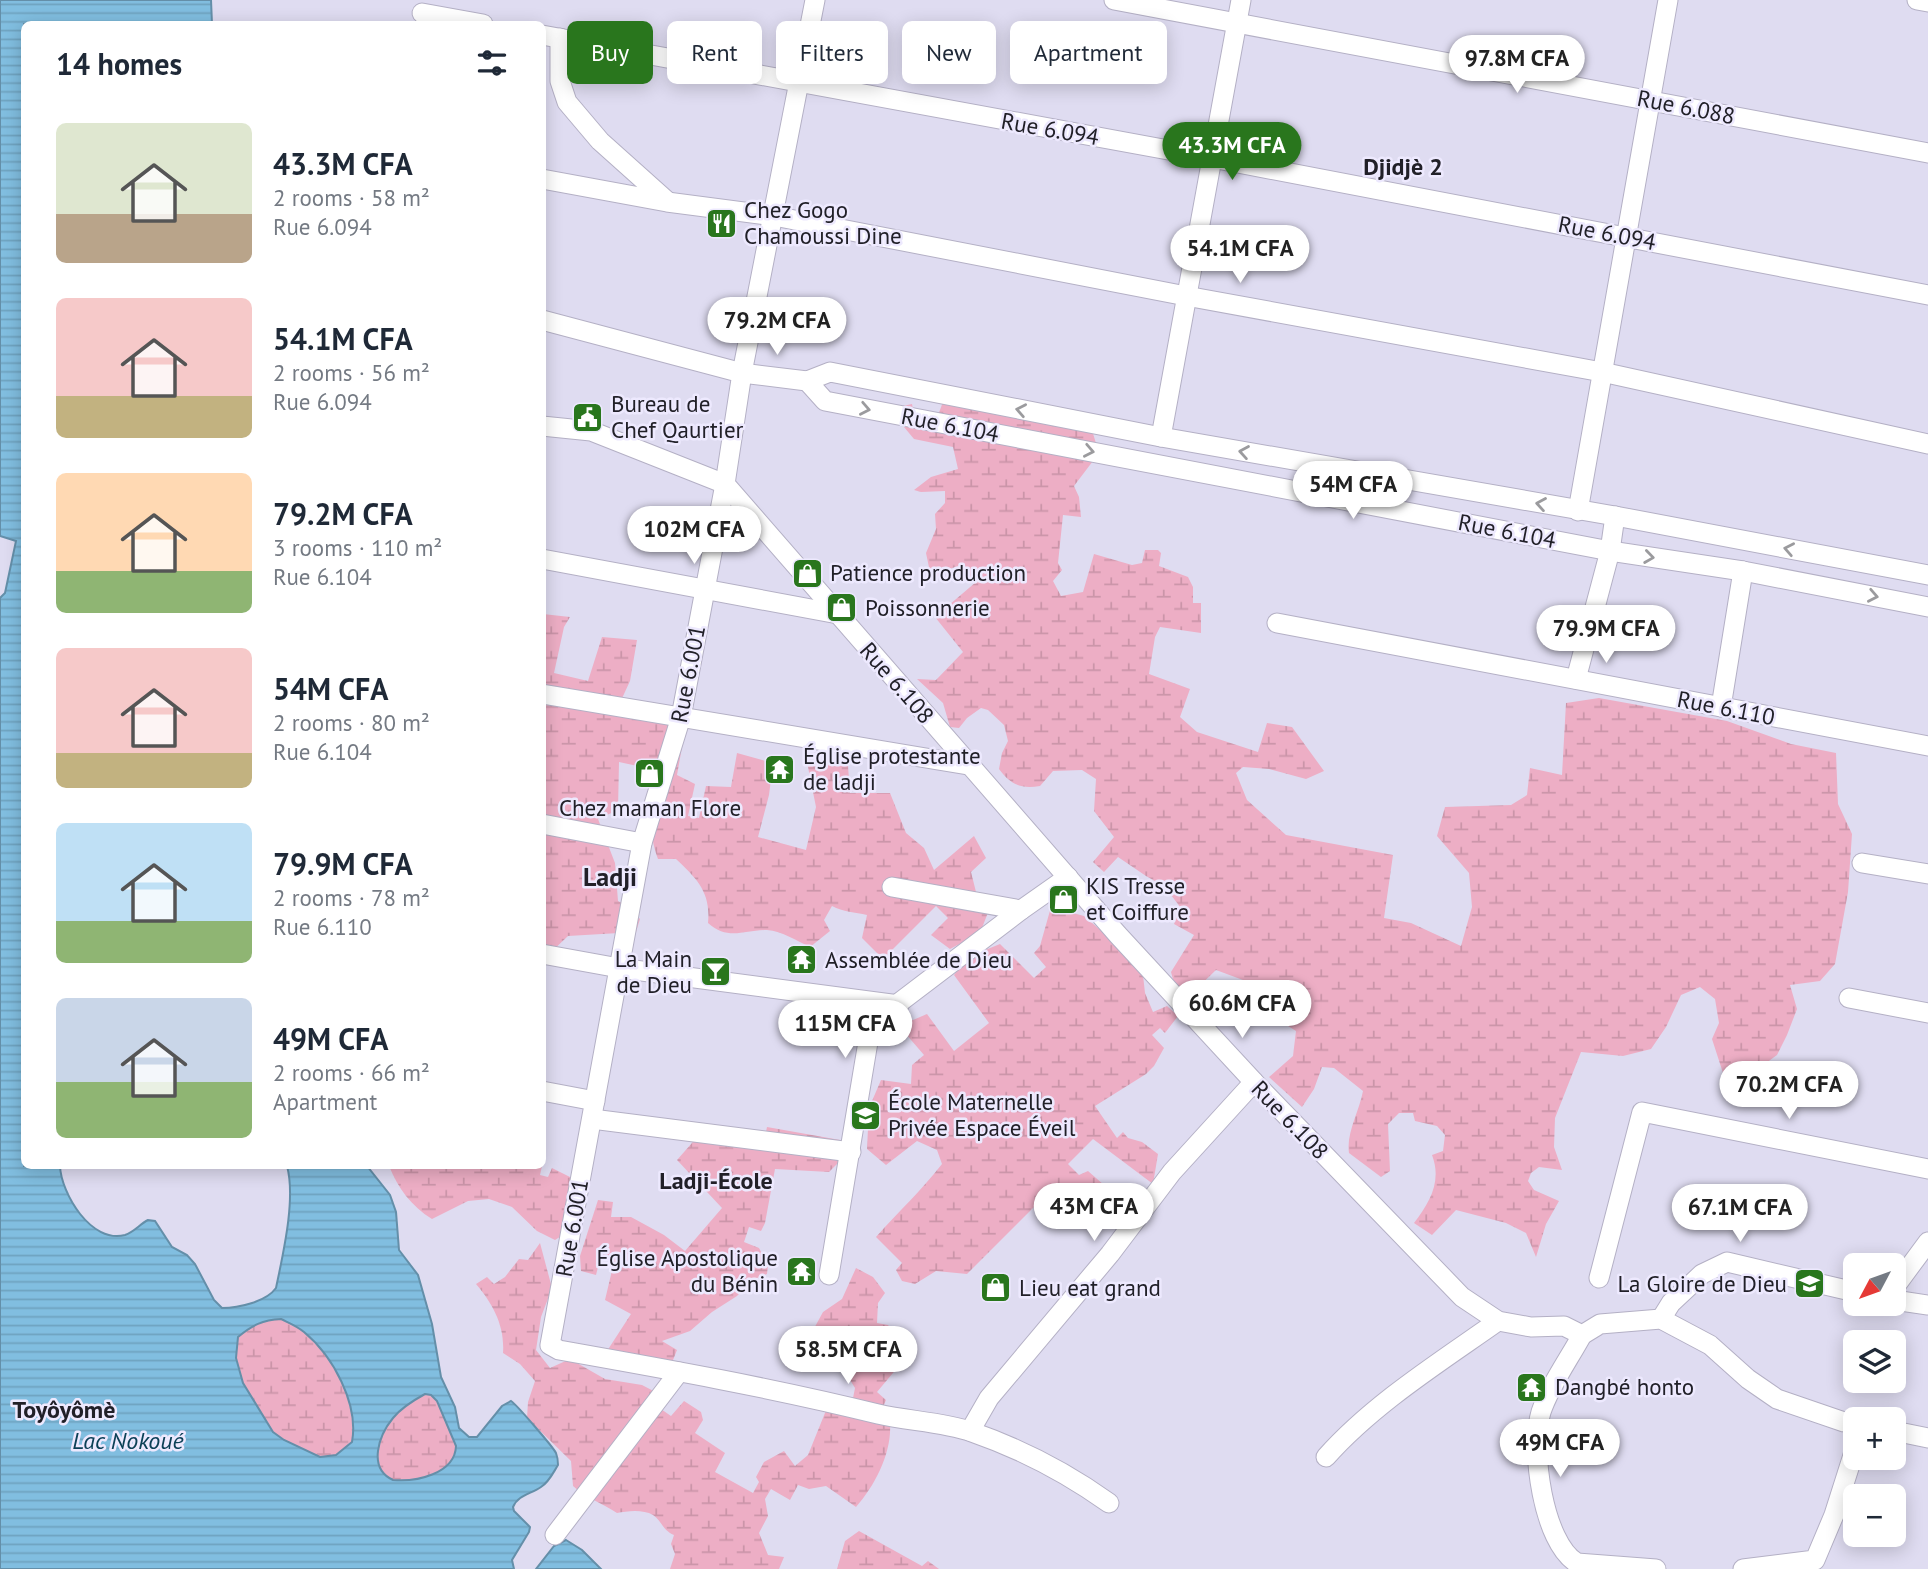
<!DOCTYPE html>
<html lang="en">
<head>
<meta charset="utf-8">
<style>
  :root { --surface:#fff; --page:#f2f2f3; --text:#1f2937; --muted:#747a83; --accent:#29761d }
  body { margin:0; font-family:"PT Sans",sans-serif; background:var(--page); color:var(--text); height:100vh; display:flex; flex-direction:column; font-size:26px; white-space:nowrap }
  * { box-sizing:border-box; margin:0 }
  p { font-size:23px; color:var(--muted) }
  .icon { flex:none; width:38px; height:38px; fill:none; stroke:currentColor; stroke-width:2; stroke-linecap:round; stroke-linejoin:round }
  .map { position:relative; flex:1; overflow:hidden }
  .details { position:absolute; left:21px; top:21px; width:525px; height:1148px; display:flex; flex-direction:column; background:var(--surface); border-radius:10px; box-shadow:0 4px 18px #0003 }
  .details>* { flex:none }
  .top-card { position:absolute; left:567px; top:21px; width:665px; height:63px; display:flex; gap:14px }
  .needle { width:46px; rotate:229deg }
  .controls { position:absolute; left:1843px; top:1253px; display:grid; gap:14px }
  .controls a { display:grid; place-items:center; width:63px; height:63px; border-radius:10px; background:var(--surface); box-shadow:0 4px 18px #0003; font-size:35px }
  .price { position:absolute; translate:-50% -60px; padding:0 16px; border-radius:24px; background:#fff; color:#222; font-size:23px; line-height:46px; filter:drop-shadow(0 2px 4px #0008) }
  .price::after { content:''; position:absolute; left:50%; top:42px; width:21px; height:16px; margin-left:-10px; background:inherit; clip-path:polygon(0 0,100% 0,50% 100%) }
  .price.on { background:var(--accent); color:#fff }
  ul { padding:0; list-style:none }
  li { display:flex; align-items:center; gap:21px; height:175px; padding:0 35px }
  li span { display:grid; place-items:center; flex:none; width:196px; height:140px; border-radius:10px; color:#555 }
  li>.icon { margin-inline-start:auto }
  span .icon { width:84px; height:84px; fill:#fffc; stroke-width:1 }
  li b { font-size:30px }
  h2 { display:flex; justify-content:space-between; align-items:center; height:84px; padding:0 35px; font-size:30px }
  .chip { padding:0 24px; border-radius:10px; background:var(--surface); box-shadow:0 4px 18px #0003; font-size:24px; line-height:63px }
  .chip.on { background:var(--accent); color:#fff }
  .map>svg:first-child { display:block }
  .wetland { fill:url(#wetland-marsh) }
  .water { fill:url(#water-rules); stroke:#648fa9; stroke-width:2; fill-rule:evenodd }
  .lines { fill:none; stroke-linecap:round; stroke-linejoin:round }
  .minor-casing { stroke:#b4b0c5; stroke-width:21 }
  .minor { stroke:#fff; stroke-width:19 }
  .oneway { stroke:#9b9b9e }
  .labels { text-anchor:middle; stroke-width:5; stroke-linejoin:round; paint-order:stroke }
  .street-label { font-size:23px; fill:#212028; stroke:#ede9fe }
  .poi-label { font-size:23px; fill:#212028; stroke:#ede9fe; text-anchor:start }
  .neighbourhood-label { font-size:24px; font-weight:bold; fill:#212028; stroke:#ede9fe }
  .water-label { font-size:24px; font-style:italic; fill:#0c4057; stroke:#ede9fe }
  .quarter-label { font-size:26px; font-weight:bold; fill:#212028; stroke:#ede9fe }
</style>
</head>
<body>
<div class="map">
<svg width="1928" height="1569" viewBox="0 0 1928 1569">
  <defs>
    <pattern id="wetland-marsh" width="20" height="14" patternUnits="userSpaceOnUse" patternTransform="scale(1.75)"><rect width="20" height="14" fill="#edaec5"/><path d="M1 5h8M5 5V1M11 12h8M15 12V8" fill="none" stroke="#cb95a9"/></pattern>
    <pattern id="water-rules" width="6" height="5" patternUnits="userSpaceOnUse" patternTransform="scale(1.75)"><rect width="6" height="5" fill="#81bee0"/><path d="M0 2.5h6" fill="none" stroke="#6fa3c0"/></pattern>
  </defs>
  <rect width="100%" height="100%" fill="#dfdcf1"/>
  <g class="wetland">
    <path d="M947 391 1087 414 1099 453 1074 486 1079 497 1081 517 1063 515 1058 563 1062 570 1053 581 1061 596 1083 592 1094 554 1132 565 1142 563 1145 550H1158L1161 553 1159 566 1188 577 1193 587V603H1201V633L1160 627 1155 637 1149 674 1190 689 1180 717 1197 732 1258 752 1267 723 1292 727 1324 771 1306 779 1269 769 1243 767 1236 773 1247 800 1286 835 1393 855 1384 918 1411 923 1461 946 1472 907 1469 873 1437 836 1445 807 1511 805 1527 795 1530 768 1562 775 1566 703 1599 698 1727 721 1791 744 1836 753 1838 804 1852 834 1848 892 1835 964 1820 981 1790 985 1797 1009 1787 1035 1777 1055 1743 1080 1723 1073 1712 1039 1719 1023 1715 999 1700 987 1681 995 1666 1027 1651 1049 1623 1056 1581 1052 1555 1118 1554 1147 1562 1170 1539 1167 1531 1173 1528 1181 1534 1190 1559 1201 1546 1224 1536 1257 1526 1233 1506 1223 1456 1210 1432 1235 1414 1223C1430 1202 1442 1181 1432 1155L1443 1151 1445 1135 1437 1126 1415 1121 1413 1113H1399L1388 1124 1390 1171 1381 1177 1349 1153C1346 1133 1359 1112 1363 1091L1334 1068 1322 1067 1314 1089 1302 1107 1269 1077 1293 1056 1296 1031 1280 1021 1268 1019 1273 991 1216 970 1188 997 1174 983 1171 972 1194 935 1174 924 1181 908 1164 886 1146 876 1118 857 1104 872 1093 862 1114 837 1094 811 1096 779 1082 770 1053 771 1040 786C1021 789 1011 785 999 769L1002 753 1008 741 1004 725 988 710 981 708 967 718 959 728 950 727 943 703 917 679 936 680 963 652 935 617 976 582 958 566 944 571 937 577 930 572 926 553 936 529 935 514 945 503V491L921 492 914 490 931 477 958 469 953 447 914 439 899 421 903 406 912 404 915 420 937 418Z"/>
    <path d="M543 614 570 617 564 627 554 673 588 681 602 637 637 640 630 681 618 707 686 725 677 775 695 784 688 816 699 818 706 786 731 787 737 753 773 763 769 795 758 837 806 850 816 807 807 762 848 766 850 793H890L906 833 924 848 934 870 974 836 986 858 971 872 976 892 989 910 980 933 950 949 931 935 948 918 936 906 883 959 862 938 867 915C855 912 843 912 832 906L824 920 830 931 810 947C797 941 782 931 767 930 744 930 728 941 708 923 711 892 697 879 676 859H658C646 827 652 803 656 770L619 762 618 810 598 819 615 863 618 901 629 907 640 919 636 932 568 936 548 955 543 954Z"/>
    <path d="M1051 907 1084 916 1142 966 1145 993 1153 1012 1167 1006 1178 1016 1165 1033 1160 1028 1152 1035 1164 1048 1154 1066 1146 1074 1095 1106 1117 1138 1123 1132 1128 1138 1142 1142 1158 1154 1153 1184 1093 1139 1068 1164 1079 1175 1088 1171 1112 1192 1102 1217 1075 1214 1040 1201 967 1274 936 1271 915 1284 902 1281 896 1270 902 1263 876 1237C898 1212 922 1190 942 1164L937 1150 917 1141 886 1165 867 1149 869 1108 881 1080 911 1084 912 1065 924 1055 899 1026 927 1014 954 1051 989 1023 954 975 968 957 1000 944 1034 978 1046 967 1034 953 1040 946Z"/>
    <polygon points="767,1127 840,1140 845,1156 829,1172 775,1169 765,1223 761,1231 749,1227 744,1242 759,1248 768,1265 767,1274 752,1280 737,1296 712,1312 690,1331 662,1341 677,1350 669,1370 607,1351 631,1314 605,1300 614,1262 600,1259 596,1275 581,1271 580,1256 598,1200 613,1202 611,1217 631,1217 664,1235 685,1251 722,1208 677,1160 699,1135 763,1146"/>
    <path d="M389 1166H542L540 1175 548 1177 552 1168 574 1179 571 1230 555 1240 537 1231 512 1207 489 1199 468 1201 432 1219C411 1206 398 1188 389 1166Z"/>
    <path d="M540 1243 552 1288 541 1317 536 1350 550 1368 570 1359 605 1379 642 1385 665 1397 658 1407 671 1416 684 1401 701 1412 703 1420 695 1433 725 1453 715 1472 753 1493 759 1482 756 1477 764 1462 784 1451 795 1466 808 1455 827 1408 890 1424C892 1452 875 1486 856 1507L826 1486 809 1489 798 1485 790 1500 771 1489 765 1499 768 1516 759 1533 768 1555 784 1557 779 1569H670L675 1554 671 1544 674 1535C662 1530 662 1521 653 1515 643 1509 627 1511 617 1513 602 1503 586 1498 573 1486L571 1461 527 1418 528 1402 535 1381 520 1364 503 1353C505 1326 493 1304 476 1284L487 1277 494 1284 505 1277 519 1259 528 1260Z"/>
    <polygon points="856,1268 873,1277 885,1293 878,1303 877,1323 888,1325 906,1348 903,1361 877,1392 886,1400 883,1407 852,1403 855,1388 844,1370 849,1365 842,1358 851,1349 845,1343 833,1348 811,1334 823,1312 842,1299"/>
    <path d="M281 1318C288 1323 297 1326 304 1332 334 1357 358 1403 352 1442L337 1456 320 1457 284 1440 273 1432 243 1383 236 1358 238 1337C252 1325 263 1320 281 1318Z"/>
    <path d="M425 1394 431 1395 437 1401 456 1446C455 1474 416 1482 393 1481 367 1468 379 1435 393 1418 401 1408 414 1400 425 1394Z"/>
    <polygon points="859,1531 922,1566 928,1561 939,1569 837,1569 845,1541"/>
  </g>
  <g class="water">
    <path d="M0 0H211L212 24H24V1166H60C61 1193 91 1244 125 1235 134 1232 140 1224 148 1220L155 1221 172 1247 187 1255 195 1264 214 1300 222 1308C238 1308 266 1302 276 1288 283 1254 296 1199 287 1166H367L390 1195 396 1212 399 1250 418 1275 432 1324 441 1377 455 1407 459 1428 469 1437H477L502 1406 511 1401C517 1405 553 1447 556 1453 558 1458 558 1460 558 1465 553 1473 549 1482 541 1487 531 1494 518 1495 513 1507L514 1511 530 1527 529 1532 512 1560 514 1569H0V598L5 593 16 541 0 536ZM281 1319C289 1323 297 1326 304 1332 333 1356 359 1404 352 1442L336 1455 320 1457 284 1440 273 1432 243 1383 236 1358 238 1337C252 1325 263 1320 281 1319ZM425 1394 431 1395 437 1401 456 1446C455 1474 416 1482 393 1480 367 1468 379 1435 393 1418 401 1408 414 1400 425 1394Z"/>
    <polygon points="566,1540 582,1550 601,1569 536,1569 554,1546"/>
  </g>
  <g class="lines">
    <defs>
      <g id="minor">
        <path d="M815 0 742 373 725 484 681 717 642 843 550 1345 559 1350C666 1369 773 1388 878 1414 908 1421 944 1422 972 1432 1021 1449 1067 1473 1109 1503"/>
        <polyline points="1114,0 1928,153"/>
        <polyline points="1917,0 1928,2"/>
        <polyline points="422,13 483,24"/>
        <polyline points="542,35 1212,158 1928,295"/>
        <polyline points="560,38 560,81 567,102 600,141 667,201"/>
        <polyline points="542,179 667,202 774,216 1186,296 1602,372 1928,444"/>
        <polyline points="542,320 742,373 807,381 830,372 1161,437 1615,516 1928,575"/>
        <polyline points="807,381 825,401 1610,551 1743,571 1928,607"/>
        <polyline points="542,426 591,431 725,484 1118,935 1254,1082 1462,1297 1498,1321 1531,1327 1564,1326 1582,1335 1600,1324 1661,1319 1710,1345 1748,1379 1777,1399 1844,1422 1855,1424"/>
        <polyline points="1161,437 1241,0"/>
        <polyline points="1578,511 1668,0"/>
        <polyline points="542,559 838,614"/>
        <polyline points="1277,623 1928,746"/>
        <polyline points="1576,679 1610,551 1615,516"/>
        <polyline points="542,694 968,765"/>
        <polyline points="1721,707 1743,571"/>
        <polyline points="542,824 642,843"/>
        <polyline points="1862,863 1928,874"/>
        <polyline points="892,887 1021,910"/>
        <polyline points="542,954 619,968 899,1005"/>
        <polyline points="1849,998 1928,1013"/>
        <polyline points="542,1091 595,1101"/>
        <polyline points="592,1119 851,1152"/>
        <polyline points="829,1275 871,1024 1021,910 1068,877"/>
        <polyline points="1599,1278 1642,1112 1928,1169"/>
        <polyline points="1894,1288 1928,1242"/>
        <polyline points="1894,1300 1928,1305"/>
        <polyline points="1661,1319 1671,1303 1702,1274 1727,1262 1855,1292"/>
        <path d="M1582 1335C1569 1359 1550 1385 1541 1412 1530 1448 1543 1543 1577 1563L1656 1569"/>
        <polyline points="970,1431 989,1398 1110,1254 1172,1172 1254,1082"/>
        <polyline points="1894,1431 1928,1438"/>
        <path d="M1326 1457C1373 1404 1440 1362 1498 1321"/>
        <polyline points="555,1535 679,1372"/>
        <polyline points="1743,1569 1815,1560 1834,1515 1855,1449"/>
      </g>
    </defs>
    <use href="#minor" class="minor-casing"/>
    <use href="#minor" class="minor"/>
  </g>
  <defs><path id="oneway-chevron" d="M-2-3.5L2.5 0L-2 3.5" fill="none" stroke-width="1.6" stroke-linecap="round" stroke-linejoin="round" transform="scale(1.75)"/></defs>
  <g class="oneway">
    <use href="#oneway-chevron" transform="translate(865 409) rotate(11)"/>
    <use href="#oneway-chevron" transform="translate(1021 410) rotate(-169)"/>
    <use href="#oneway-chevron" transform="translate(1089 451) rotate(11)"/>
    <use href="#oneway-chevron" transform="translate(1244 452) rotate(-170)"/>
    <use href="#oneway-chevron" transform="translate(1541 504) rotate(-170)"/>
    <use href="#oneway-chevron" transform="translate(1789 549) rotate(-169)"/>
    <use href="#oneway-chevron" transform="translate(1649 557) rotate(8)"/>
    <use href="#oneway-chevron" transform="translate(1873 596) rotate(11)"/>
  </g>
  <defs>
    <symbol id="restaurant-square" viewBox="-11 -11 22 22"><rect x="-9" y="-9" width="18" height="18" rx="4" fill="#29761d" stroke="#ede9fe"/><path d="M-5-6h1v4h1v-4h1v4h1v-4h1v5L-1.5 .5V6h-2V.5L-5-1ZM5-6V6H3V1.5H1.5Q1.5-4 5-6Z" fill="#fff"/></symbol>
    <symbol id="civic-square" viewBox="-11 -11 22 22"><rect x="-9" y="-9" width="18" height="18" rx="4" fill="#29761d" stroke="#ede9fe"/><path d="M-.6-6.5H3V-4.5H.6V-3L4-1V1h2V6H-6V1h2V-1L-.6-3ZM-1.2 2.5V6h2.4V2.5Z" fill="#fff"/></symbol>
    <symbol id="shop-square" viewBox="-11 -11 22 22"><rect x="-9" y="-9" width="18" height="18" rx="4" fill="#29761d" stroke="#ede9fe"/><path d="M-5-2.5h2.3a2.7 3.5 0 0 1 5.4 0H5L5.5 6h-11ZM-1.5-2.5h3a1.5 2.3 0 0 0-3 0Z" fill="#fff"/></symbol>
    <symbol id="temple-square" viewBox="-11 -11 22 22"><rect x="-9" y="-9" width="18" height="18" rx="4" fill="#29761d" stroke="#ede9fe"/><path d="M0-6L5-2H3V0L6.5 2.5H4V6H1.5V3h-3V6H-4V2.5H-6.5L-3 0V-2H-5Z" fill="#fff"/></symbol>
    <symbol id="bar-square" viewBox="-11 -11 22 22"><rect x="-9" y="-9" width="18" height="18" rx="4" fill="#29761d" stroke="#ede9fe"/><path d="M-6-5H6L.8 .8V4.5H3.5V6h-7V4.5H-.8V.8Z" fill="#fff"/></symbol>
    <symbol id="school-square" viewBox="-11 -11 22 22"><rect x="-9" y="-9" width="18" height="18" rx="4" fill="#29761d" stroke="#ede9fe"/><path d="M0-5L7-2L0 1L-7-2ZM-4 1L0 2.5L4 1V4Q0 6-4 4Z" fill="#fff"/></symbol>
  </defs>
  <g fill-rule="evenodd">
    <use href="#restaurant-square" x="704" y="206" width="35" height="35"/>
    <use href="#civic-square" x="570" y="400" width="35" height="35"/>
    <use href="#shop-square" x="790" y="556" width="35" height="35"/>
    <use href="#shop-square" x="824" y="590" width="35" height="35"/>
    <use href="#temple-square" x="762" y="752" width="35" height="35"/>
    <use href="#shop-square" x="632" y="756" width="35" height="35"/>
    <use href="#shop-square" x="1046" y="882" width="35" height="35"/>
    <use href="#temple-square" x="784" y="942" width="35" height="35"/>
    <use href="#bar-square" x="698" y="954" width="35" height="35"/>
    <use href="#school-square" x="848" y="1098" width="35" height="35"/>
    <use href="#temple-square" x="784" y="1254" width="35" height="35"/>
    <use href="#school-square" x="1792" y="1266" width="35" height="35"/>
    <use href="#shop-square" x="978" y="1270" width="35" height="35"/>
    <use href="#temple-square" x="1514" y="1370" width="35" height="35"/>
  </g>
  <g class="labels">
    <g class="street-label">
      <text transform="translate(1686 107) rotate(11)" y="8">Rue 6.088</text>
      <text transform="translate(1050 129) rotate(10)" y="8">Rue 6.094</text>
      <text transform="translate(1607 233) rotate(11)" y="8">Rue 6.094</text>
      <text transform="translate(950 425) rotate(11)" y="8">Rue 6.104</text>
      <text transform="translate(1507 531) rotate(11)" y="8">Rue 6.104</text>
      <text transform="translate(688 674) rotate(-79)" y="8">Rue 6.001</text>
      <text transform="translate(897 683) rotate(49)" y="8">Rue 6.108</text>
      <text transform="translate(1726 708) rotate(11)" y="8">Rue 6.110</text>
      <text transform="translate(1290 1120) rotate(46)" y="8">Rue 6.108</text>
      <text transform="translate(572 1228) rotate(-80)" y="8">Rue 6.001</text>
    </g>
    <g class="poi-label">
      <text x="744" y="218">Chez Gogo<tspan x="744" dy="26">Chamoussi Dine</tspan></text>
      <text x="611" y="412">Bureau de<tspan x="611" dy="26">Chef Qaurtier</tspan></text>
      <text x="830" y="581">Patience production</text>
      <text x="865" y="616">Poissonnerie</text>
      <text x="803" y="764">Église protestante<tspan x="803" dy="26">de ladji</tspan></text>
      <text x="650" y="816" text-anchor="middle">Chez maman Flore</text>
      <text x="1086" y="894">KIS Tresse<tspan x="1086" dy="26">et Coiffure</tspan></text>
      <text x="692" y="967" text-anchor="end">La Main<tspan x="692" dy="26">de Dieu</tspan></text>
      <text x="825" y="968">Assemblée de Dieu</text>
      <text x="888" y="1110">École Maternelle<tspan x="888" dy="26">Privée Espace Éveil</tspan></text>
      <text x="778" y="1266" text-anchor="end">Église Apostolique<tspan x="778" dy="26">du Bénin</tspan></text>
      <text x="1787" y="1292" text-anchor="end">La Gloire de Dieu</text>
      <text x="1019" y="1296">Lieu eat grand</text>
      <text x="1555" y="1395">Dangbé honto</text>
    </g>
    <g class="neighbourhood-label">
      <text x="1403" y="175">Djidjè 2</text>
      <text x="716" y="1189">Ladji-École</text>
      <text x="64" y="1418">Toyôyômè</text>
    </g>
    <g class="water-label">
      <text x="128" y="1449">Lac Nokoué</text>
    </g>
    <g class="quarter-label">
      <text x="610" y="886">Ladji</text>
    </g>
  </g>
</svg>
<div class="controls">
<a><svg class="needle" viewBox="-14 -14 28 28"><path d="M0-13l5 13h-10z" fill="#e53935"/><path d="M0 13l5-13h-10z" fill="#747a83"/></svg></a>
<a><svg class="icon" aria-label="layers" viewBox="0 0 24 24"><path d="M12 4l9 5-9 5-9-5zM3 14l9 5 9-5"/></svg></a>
<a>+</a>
<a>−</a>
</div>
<b class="price" style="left:1517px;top:95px">97.8M CFA</b>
<b class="price on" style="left:1232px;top:182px">43.3M CFA</b>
<b class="price" style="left:1240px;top:285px">54.1M CFA</b>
<b class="price" style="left:777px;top:357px">79.2M CFA</b>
<b class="price" style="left:1353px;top:521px">54M CFA</b>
<b class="price" style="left:694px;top:566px">102M CFA</b>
<b class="price" style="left:1606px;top:665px">79.9M CFA</b>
<b class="price" style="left:1242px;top:1040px">60.6M CFA</b>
<b class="price" style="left:845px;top:1060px">115M CFA</b>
<b class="price" style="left:1789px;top:1121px">70.2M CFA</b>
<b class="price" style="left:1094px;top:1243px">43M CFA</b>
<b class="price" style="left:1740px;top:1244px">67.1M CFA</b>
<b class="price" style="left:848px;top:1386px">58.5M CFA</b>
<b class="price" style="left:1560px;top:1479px">49M CFA</b>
<div class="top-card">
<a class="chip on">Buy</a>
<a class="chip">Rent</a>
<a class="chip">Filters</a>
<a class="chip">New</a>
<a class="chip">Apartment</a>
</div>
<section class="details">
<h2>14 homes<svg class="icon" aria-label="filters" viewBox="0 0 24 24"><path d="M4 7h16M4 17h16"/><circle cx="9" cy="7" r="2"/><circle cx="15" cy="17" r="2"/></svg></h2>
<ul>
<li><span style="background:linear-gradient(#dfe7d0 65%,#b9a48a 0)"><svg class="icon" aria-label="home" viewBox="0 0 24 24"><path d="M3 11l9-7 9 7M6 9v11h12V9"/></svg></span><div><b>43.3M CFA</b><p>2 rooms · 58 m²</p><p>Rue 6.094</p></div></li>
<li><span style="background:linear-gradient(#f6c9c9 70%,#c2b280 0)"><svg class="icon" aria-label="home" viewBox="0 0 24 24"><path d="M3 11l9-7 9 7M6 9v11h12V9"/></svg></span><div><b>54.1M CFA</b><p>2 rooms · 56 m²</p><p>Rue 6.094</p></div></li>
<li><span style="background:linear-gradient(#ffd9b3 70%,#8fb573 0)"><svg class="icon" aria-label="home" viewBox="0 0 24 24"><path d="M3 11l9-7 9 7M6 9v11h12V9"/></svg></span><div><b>79.2M CFA</b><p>3 rooms · 110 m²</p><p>Rue 6.104</p></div></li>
<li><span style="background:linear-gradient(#f6c9c9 75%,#c2b280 0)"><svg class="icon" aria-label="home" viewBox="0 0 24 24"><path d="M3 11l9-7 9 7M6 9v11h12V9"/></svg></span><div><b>54M CFA</b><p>2 rooms · 80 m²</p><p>Rue 6.104</p></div></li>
<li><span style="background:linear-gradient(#bfe0f5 70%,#8fb573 0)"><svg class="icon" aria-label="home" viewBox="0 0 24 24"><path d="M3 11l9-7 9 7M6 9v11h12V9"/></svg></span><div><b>79.9M CFA</b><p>2 rooms · 78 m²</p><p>Rue 6.110</p></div></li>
<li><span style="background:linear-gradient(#c9d6e8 60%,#8fb573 0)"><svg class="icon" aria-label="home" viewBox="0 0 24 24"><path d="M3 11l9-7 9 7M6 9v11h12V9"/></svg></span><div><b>49M CFA</b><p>2 rooms · 66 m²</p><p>Apartment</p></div></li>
</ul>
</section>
</div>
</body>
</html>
